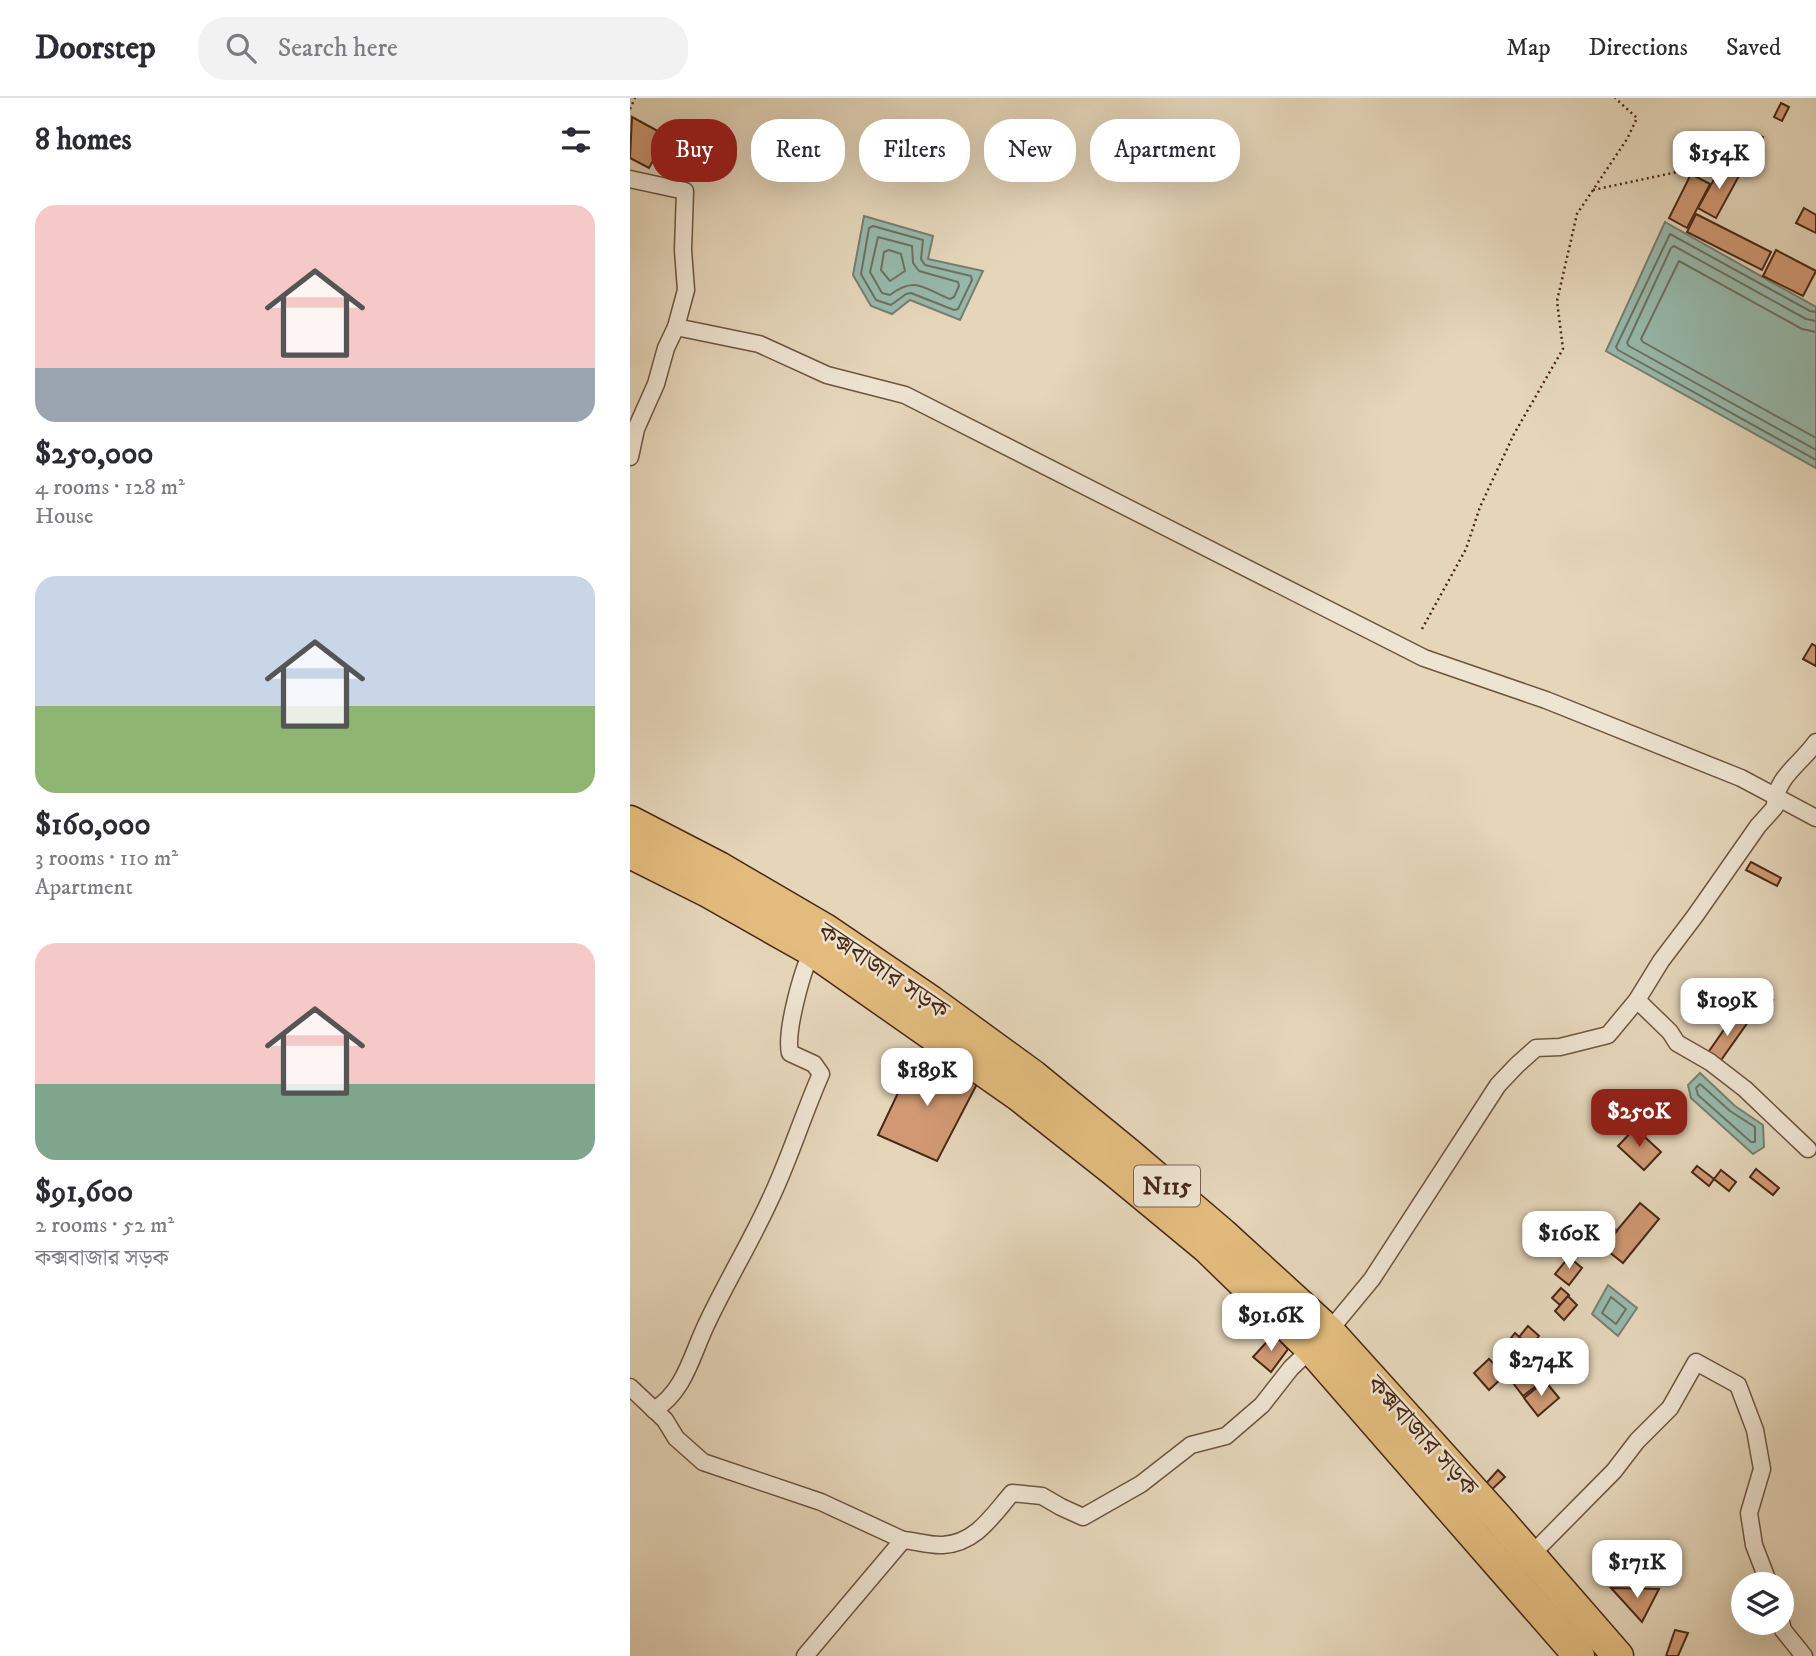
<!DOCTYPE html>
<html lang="en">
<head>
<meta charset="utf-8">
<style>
  :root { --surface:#fff; --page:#f2f2f3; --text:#2b2b33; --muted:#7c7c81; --line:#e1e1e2; --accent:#8f2418 }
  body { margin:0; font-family:"IM FELL DW Pica","Noto Serif Bengali",serif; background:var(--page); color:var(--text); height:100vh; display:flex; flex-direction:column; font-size:26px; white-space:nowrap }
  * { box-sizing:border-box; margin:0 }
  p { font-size:23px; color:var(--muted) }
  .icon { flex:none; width:38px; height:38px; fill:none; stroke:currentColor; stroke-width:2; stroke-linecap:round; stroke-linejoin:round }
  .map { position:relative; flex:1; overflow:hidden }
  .drawer { display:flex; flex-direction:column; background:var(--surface); width:630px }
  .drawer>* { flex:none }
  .banner { position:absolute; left:21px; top:21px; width:665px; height:63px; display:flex; gap:14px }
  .controls { position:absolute; left:1101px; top:1474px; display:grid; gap:14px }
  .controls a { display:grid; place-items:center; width:63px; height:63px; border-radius:50%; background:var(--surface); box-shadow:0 7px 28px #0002; font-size:35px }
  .price { position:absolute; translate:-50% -60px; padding:0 16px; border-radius:14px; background:#fff; color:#222; font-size:23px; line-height:46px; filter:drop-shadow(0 2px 4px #0008) }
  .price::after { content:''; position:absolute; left:50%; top:42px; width:21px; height:16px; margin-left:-10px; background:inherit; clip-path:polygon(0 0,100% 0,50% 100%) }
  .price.selected { background:var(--accent); color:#fff }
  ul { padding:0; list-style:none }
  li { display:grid; align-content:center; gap:14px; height:371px; padding:0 35px }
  li span { display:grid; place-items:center; height:217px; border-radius:21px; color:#555 }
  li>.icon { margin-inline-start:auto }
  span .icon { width:126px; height:126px; fill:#fffc; stroke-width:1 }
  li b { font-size:30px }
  h2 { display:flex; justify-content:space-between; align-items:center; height:84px; padding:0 35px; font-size:30px }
  .tag { padding:0 24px; border-radius:28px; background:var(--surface); box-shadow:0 7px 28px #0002; font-size:24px; line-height:63px }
  .tag.selected { background:var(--accent); color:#fff }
  header { display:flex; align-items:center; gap:42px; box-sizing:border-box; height:98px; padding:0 35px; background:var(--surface); border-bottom:2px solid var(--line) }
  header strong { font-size:33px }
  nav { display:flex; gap:38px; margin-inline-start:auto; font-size:24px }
  .search { width:490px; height:63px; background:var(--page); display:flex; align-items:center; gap:18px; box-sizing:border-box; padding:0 24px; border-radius:28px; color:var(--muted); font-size:26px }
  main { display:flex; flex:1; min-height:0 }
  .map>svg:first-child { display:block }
  .water { fill:#96b9ac; stroke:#777f70; stroke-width:2 }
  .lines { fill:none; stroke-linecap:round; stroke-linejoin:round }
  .shore { stroke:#707061; stroke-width:2 }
  .building { fill:#d09973; stroke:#492816; stroke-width:2 }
  .street-casing { stroke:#70543f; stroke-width:19 }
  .highway-casing { stroke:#492816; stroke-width:33 }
  .path { stroke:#492816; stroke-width:2.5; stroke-dasharray:2 3.5; stroke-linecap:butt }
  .street { stroke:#eee4d2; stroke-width:16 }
  .highway { stroke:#e2bb7d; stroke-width:30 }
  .labels { text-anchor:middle; stroke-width:5; stroke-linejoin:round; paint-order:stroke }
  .shield { fill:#eee4d2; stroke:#7a604e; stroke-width:2 }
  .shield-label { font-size:24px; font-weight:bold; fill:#492816 }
  .street-label { font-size:26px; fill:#492816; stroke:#eee4d2 }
</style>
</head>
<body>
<header>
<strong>Doorstep</strong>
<div class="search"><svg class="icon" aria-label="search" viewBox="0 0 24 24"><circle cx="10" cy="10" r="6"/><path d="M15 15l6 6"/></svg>Search here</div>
<nav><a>Map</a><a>Directions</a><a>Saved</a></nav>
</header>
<main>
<section class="drawer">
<h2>8 homes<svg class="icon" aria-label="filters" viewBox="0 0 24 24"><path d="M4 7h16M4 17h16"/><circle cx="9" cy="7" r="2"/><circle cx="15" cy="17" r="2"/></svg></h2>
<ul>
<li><span style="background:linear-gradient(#f6c9c9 75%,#9aa5b1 0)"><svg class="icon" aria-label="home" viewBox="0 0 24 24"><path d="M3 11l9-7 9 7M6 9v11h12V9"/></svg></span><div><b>$250,000</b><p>4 rooms · 128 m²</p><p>House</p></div></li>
<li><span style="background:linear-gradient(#c9d6e8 60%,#8fb573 0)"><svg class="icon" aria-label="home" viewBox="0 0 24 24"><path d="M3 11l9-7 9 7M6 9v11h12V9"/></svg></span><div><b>$160,000</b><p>3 rooms · 110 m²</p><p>Apartment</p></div></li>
<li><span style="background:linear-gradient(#f6c9c9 65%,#7fa58c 0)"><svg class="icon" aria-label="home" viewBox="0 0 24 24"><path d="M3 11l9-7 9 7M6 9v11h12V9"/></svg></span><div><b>$91,600</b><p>2 rooms · 52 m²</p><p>কক্সবাজার সড়ক</p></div></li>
</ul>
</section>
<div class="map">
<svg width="1186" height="1558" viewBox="0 0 1186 1558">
  <rect width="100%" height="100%" fill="#e5d6ba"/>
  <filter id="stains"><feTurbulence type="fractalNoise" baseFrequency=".00286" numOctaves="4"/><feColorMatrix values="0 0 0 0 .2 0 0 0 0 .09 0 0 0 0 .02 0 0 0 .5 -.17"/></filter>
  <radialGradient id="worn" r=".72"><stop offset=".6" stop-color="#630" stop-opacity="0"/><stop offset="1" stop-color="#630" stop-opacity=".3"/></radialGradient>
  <g class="water">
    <polygon points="234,118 303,138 298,161 353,173 330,222 280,202 262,216 241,208 223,177"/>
    <polygon points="1035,124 1186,209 1186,370 976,253"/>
    <polygon points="1070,975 1105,1008 1133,1027 1134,1049 1123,1056 1061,1000 1058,987"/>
    <polygon points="978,1187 1007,1210 988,1238 962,1216"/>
  </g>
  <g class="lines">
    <g class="shore">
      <polygon points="243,128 293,142 291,161 295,167 341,178 342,182 328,211 324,212 281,195 276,196 261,207 246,202 231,176 239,130"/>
      <path d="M248 139 282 148 283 165 289 173 328 184 329 188 324 199 320 201C293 190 285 178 260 197L252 195 240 174Z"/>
      <polygon points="259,152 271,156 275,173 260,183 251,172 254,154"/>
      <polyline points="1186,214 1180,213 1040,136 986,249 988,252 1186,362"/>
      <polyline points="1186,223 1176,221 1044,148 1041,150 997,245 999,248 1186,352"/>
      <polyline points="1186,234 1172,231 1049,163 1011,241 1013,244 1186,340"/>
      <polygon points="1070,986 1100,1013 1125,1029 1125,1044 1121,1044 1068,997 1066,990"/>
      <polygon points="981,1199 996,1211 986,1226 972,1215"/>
    </g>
  </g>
  <g class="building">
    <polygon points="1151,5 1159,9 1152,23 1144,19"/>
    <polygon points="2,19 37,38 19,70 0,60"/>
    <polygon points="1120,34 1133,39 1124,62 1111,57"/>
    <polygon points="1092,67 1110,76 1086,120 1068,110"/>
    <polygon points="1061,76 1080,86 1057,130 1039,120"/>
    <polygon points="1174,110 1186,117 1186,135 1166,125"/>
    <polygon points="1066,116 1141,154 1132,172 1057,134"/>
    <polygon points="1146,152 1186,173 1173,198 1133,178"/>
    <polygon points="1182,546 1186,548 1186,568 1173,561"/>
    <polygon points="1121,764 1151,780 1147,788 1116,772"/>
    <polygon points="1128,895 1143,902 1139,911 1124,904"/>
    <polygon points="1105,916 1118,924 1089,965 1077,956"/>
    <polygon points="286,957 347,986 307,1063 248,1037"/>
    <polygon points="1047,1002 1055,1011 1043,1026 1034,1019"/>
    <polygon points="1005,1030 1031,1054 1014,1072 988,1048"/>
    <polygon points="1067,1068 1084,1081 1079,1088 1062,1074"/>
    <polygon points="1126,1071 1149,1090 1143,1097 1120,1079"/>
    <polygon points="1091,1072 1106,1084 1099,1093 1084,1081"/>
    <polygon points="1010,1105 1029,1121 993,1165 973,1149"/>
    <polygon points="974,1122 987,1133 974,1148 962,1138"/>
    <polygon points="939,1159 952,1170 939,1187 925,1176"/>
    <polygon points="931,1190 939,1197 930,1207 922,1200"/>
    <polygon points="938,1198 947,1207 934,1222 925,1213"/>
    <polygon points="898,1228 909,1238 901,1249 889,1239"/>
    <polygon points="885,1235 898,1247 890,1256 878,1244"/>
    <polygon points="644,1236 658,1251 641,1274 623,1259"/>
    <polygon points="915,1242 921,1248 906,1262 900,1255"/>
    <polygon points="922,1248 935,1261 923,1273 910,1260"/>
    <polygon points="882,1256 894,1268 884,1277 873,1264"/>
    <polygon points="859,1261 875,1277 859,1292 844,1275"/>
    <polygon points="905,1267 915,1281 893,1298 883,1285"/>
    <polygon points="915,1283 929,1300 908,1318 894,1300"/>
    <polygon points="868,1372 875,1379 856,1397 851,1391"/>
    <polygon points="981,1490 1029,1491 1012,1524"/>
    <polygon points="1045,1532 1058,1535 1048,1558 1036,1558"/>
  </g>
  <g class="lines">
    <defs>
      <g id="street">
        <polyline points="0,81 55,93 53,152 56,192 46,229"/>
        <polyline points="0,359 6,331 26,286 36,250 46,229 129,246 197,277 275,297 794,560 916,602 1111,680 1186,720"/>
        <polyline points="1007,902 1040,934 1047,945 1080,964 1115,991 1178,1051"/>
        <path d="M699 1233 742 1181 868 987 887 967 906 950 930 949 978 937 1007 902 1031 863 1065 818 1128 728 1145 709C1144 680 1171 666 1186 644"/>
        <polyline points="0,1289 35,1322 46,1340 73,1364 191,1404 273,1442"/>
        <path d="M24 1312C56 1292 62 1255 78 1223 97 1183 120 1145 139 1104 159 1063 172 1019 191 976L184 966 160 955C155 934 173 867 185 848"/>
        <polyline points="900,1458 984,1373 1007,1343 1040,1310 1066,1264 1108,1287 1125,1332 1132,1371 1119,1415 1124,1447 1139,1486"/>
        <polyline points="1151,1524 1153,1532 1174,1558"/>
        <path d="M175 1558 273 1442C286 1443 300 1448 313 1447 346 1445 362 1418 382 1395L412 1398 431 1409 453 1419 511 1386 561 1347 596 1338 632 1307 661 1270 681 1251"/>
      </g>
      <g id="highway">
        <polyline points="0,723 89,769 195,831 301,903 404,978 498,1055 593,1136 699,1233 867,1419 988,1558"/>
        <polyline points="0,755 76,793 182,853 389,998 484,1073 577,1150 681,1251 949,1558"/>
      </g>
    </defs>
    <use href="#street" class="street-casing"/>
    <use href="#highway" class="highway-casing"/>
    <g class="path">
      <polyline points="0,11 5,0"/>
      <polyline points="963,92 1047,74"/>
      <polyline points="792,531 836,451 850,409 884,336 933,251 927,203 947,116 997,41 1007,20 985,0"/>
    </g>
    <use href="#street" class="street"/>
    <use href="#highway" class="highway"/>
  </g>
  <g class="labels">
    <rect class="shield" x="504" y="1067.5" width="66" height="41" rx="5"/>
    <g class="shield-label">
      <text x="537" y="1096">N115</text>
    </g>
    <g class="street-label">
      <text transform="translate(254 872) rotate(34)" y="9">কক্সবাজার সড়ক</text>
      <text transform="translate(793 1337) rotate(48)" y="9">কক্সবাজার সড়ক</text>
    </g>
  </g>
  <rect width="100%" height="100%" filter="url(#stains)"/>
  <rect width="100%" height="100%" fill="url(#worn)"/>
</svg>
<div class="controls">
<a><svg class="icon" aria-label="layers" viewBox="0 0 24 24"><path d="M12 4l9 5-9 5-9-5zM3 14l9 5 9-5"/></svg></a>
</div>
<b class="price" style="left:1089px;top:93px">$154K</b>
<b class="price" style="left:1097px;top:940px">$109K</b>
<b class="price" style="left:297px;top:1010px">$189K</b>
<b class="price selected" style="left:1009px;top:1051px">$250K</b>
<b class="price" style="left:939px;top:1173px">$160K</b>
<b class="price" style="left:641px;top:1255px">$91.6K</b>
<b class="price" style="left:911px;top:1300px">$274K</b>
<b class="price" style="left:1007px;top:1502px">$171K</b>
<div class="banner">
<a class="tag selected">Buy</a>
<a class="tag">Rent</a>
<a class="tag">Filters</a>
<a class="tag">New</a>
<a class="tag">Apartment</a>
</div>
</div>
</main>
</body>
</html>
